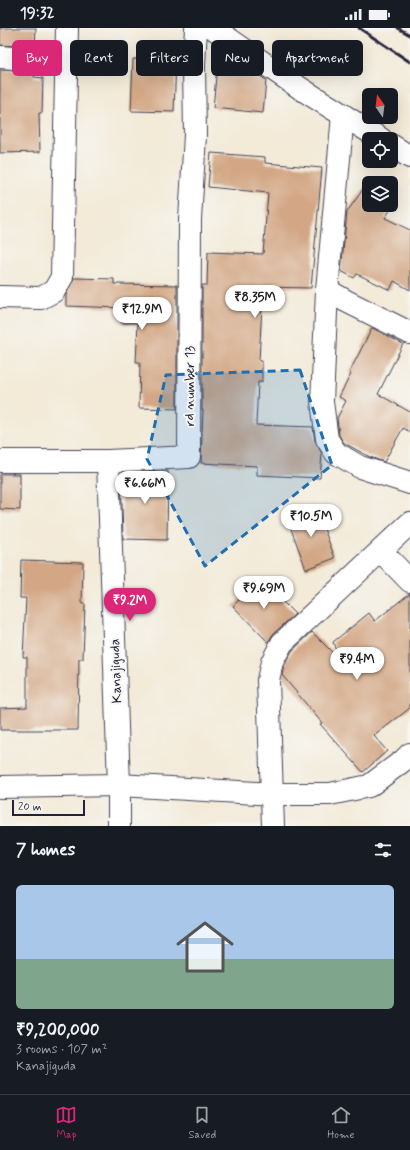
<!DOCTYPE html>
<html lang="en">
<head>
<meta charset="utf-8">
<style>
  :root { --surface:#171b24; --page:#242831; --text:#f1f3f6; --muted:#9ea1a6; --line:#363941; --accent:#db2777 }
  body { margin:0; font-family:Mynerve,sans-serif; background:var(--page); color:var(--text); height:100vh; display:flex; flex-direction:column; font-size:15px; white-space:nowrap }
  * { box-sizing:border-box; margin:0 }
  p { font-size:13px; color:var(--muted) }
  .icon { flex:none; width:22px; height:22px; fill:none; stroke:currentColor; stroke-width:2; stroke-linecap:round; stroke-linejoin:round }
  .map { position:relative; height:798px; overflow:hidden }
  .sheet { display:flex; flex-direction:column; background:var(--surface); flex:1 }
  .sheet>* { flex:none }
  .guide { position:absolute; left:12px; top:12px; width:386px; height:36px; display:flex; gap:8px }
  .needle { width:26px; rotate:346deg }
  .controls { position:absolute; left:362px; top:60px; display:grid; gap:8px }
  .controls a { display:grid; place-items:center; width:36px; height:36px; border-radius:6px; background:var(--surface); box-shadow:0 4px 16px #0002; font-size:20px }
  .scale { position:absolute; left:12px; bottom:10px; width:73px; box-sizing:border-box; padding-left:4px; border:2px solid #22223b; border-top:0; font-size:11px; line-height:14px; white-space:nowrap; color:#22223b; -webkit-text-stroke:3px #f6f6f2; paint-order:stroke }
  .price { position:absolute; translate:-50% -34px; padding:0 9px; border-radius:14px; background:#fff; color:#222; font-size:13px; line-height:26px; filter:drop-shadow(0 1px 2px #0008) }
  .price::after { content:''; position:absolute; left:50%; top:24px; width:12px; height:9px; margin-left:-6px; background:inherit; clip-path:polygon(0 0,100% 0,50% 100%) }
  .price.selected { background:var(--accent); color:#fff }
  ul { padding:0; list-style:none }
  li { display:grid; align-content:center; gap:8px; height:212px; padding:0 16px }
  li span { display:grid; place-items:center; height:124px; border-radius:6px; color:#555 }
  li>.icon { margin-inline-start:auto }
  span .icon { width:72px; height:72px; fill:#fffc; stroke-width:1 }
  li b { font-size:17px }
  h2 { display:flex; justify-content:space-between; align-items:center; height:48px; padding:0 16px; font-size:17px }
  .pill { padding:0 14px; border-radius:6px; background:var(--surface); box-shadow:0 4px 16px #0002; font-size:14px; line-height:36px }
  .pill.selected { background:var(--accent); color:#fff }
  .status { display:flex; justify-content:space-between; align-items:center; height:28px; padding:0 20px; background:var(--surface); direction:ltr }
  .status svg { height:11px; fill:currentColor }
  .tab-bar { display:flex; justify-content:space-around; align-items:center; height:56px; border-top:1px solid var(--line); background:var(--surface); font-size:11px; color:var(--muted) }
  .tab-bar a { display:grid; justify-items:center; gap:2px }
  .tab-bar .selected { color:var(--accent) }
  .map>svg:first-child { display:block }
  .building { fill:#d3a785 }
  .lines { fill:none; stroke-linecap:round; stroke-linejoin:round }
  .street-casing { stroke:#414053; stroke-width:24 }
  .secondary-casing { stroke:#414053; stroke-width:24 }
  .street { stroke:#fff; stroke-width:22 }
  .secondary { stroke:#fff; stroke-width:22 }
  .rail { stroke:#22223b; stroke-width:3 }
  .marked { fill:#1f6fb2; fill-opacity:0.2; stroke:#1f6fb2; stroke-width:3; stroke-dasharray:8 5; stroke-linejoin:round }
  .labels { text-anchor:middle; stroke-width:4; stroke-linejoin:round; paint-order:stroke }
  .street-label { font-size:14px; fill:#22223b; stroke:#f6f6f2 }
</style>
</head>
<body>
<div class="status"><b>19:32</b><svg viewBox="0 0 49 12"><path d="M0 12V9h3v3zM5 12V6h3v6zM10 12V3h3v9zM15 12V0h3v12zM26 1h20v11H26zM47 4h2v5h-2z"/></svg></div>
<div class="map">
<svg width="410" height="798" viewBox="0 0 410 798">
  <rect width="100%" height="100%" fill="#f6f6f2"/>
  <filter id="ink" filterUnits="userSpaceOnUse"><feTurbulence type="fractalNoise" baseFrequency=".025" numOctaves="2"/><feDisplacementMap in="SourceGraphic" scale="8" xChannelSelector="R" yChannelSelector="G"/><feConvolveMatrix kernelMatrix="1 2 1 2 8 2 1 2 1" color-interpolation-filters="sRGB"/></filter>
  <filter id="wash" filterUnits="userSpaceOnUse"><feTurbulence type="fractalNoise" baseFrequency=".012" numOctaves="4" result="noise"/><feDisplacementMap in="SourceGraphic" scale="16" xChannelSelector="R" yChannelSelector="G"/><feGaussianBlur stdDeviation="0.9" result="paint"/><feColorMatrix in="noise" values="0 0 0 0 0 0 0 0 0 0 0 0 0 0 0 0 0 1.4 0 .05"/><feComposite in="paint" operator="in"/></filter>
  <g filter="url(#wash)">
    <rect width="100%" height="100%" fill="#f3ead8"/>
    <g id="blocks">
      <g class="building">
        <polygon points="0,0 36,0 35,19 0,17"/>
        <polygon points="133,31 176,32 174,84 131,83"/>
        <polygon points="217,38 250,41 266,52 263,85 213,80"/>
        <polygon points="0,42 34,44 34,49 43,50 42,85 39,85 40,124 0,125"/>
        <polygon points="211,125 265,129 265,135 322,140 311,260 263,259 259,333 262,333 262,354 258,354 256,397 313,399 315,413 322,426 320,450 257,447 257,438 201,435 203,382 202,382 202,257 207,257 208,224 263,226 268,165 208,159"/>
        <polygon points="368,154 370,155 369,177 391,177 391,170 396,173 385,190 410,202 410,262 394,253 390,262 357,246 354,250 341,243 347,184"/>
        <polygon points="74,250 114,251 114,256 177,257 177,381 139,380 140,334 136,334 138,295 122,295 123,280 66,278 66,267"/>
        <polygon points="372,300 403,316 378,366 410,384 410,404 403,400 384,434 370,429 344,415 339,407 337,390 346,373 339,369 351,346 349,345"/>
        <polygon points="168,443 167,512 123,511 121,445"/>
        <polygon points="0,446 20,446 20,482 0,481"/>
        <polygon points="316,480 335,530 306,541 287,490"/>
        <polygon points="21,532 83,534 82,576 85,576 83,631 79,631 78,702 0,702 0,680 27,679 27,629 23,629 26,570 20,570"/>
        <polygon points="260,551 295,586 273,606 268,614 233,578"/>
        <polygon points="410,565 410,680 374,708 387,723 363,744 320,696 322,695 282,647 284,638 292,623 312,604 340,632 333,614 369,585 375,593"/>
      </g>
    </g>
  </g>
  <g filter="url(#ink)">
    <use href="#blocks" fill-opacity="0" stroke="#414053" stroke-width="1"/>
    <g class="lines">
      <defs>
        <g id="street">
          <polyline points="0,29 67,34"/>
          <polyline points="343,87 327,262 322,374 327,411 336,425 360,439 410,455"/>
          <polyline points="327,262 346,273 410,305"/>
          <polyline points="0,269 41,270 54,263 62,249 67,0"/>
          <polyline points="0,433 108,433 189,429 190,192 195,107 194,37 196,0"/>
          <polyline points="108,433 119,757 119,798"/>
          <polyline points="381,523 410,553"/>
          <polyline points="0,759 119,757 273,766 330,766 369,758 404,732 410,726"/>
          <polyline points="273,798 268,652 272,634 282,615 410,495"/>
        </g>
        <g id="secondary">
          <polyline points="213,0 300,60 381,111"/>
          <polyline points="391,117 410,129"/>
        </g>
      </defs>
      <use href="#street" class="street-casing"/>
      <use href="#secondary" class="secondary-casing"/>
      <use href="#street" class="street"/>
      <use href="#secondary" class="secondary"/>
      <g class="rail">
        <polyline points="359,0 410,34"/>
        <polyline points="398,0 410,7"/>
      </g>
    </g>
  </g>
  <path class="marked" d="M300 342 332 437 205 538 147 431 166 347Z"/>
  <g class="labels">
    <g class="street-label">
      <text transform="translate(189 358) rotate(-90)" y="5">rd number 13</text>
      <text transform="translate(115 643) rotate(-92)" y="5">Kanajiguda</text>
    </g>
  </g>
</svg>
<div class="controls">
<a><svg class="needle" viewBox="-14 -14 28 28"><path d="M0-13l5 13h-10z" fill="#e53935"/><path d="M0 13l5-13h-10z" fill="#9ea1a6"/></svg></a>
<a><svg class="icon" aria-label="locate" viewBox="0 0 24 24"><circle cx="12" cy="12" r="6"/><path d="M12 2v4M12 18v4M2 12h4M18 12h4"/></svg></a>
<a><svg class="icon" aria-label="layers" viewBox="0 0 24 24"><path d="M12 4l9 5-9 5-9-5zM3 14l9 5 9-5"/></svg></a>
</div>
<div class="scale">20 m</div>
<b class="price" style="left:255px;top:291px">₹8.35M</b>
<b class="price" style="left:142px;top:303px">₹12.9M</b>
<b class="price" style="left:145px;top:477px">₹6.66M</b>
<b class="price" style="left:311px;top:510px">₹10.5M</b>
<b class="price" style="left:264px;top:582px">₹9.69M</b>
<b class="price selected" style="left:130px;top:594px">₹9.2M</b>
<b class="price" style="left:357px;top:653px">₹9.4M</b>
<div class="guide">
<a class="pill selected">Buy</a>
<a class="pill">Rent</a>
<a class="pill">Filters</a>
<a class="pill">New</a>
<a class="pill">Apartment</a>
</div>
</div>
<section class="sheet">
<h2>7 homes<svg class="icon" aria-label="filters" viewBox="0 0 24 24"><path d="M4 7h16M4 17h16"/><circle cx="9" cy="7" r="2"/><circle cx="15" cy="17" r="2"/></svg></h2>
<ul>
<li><span style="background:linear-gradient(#a9c7e8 60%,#7fa58c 0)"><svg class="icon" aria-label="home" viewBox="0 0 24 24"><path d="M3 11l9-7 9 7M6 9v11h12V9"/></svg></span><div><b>₹9,200,000</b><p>3 rooms · 107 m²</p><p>Kanajiguda</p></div></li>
</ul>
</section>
<nav class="tab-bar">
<a class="selected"><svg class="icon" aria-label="map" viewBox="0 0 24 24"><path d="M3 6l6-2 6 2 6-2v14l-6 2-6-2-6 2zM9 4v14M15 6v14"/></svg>Map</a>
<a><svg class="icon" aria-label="saved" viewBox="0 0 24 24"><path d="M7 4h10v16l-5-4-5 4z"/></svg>Saved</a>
<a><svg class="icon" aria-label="home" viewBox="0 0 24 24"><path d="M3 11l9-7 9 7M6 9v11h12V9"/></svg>Home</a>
</nav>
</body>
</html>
